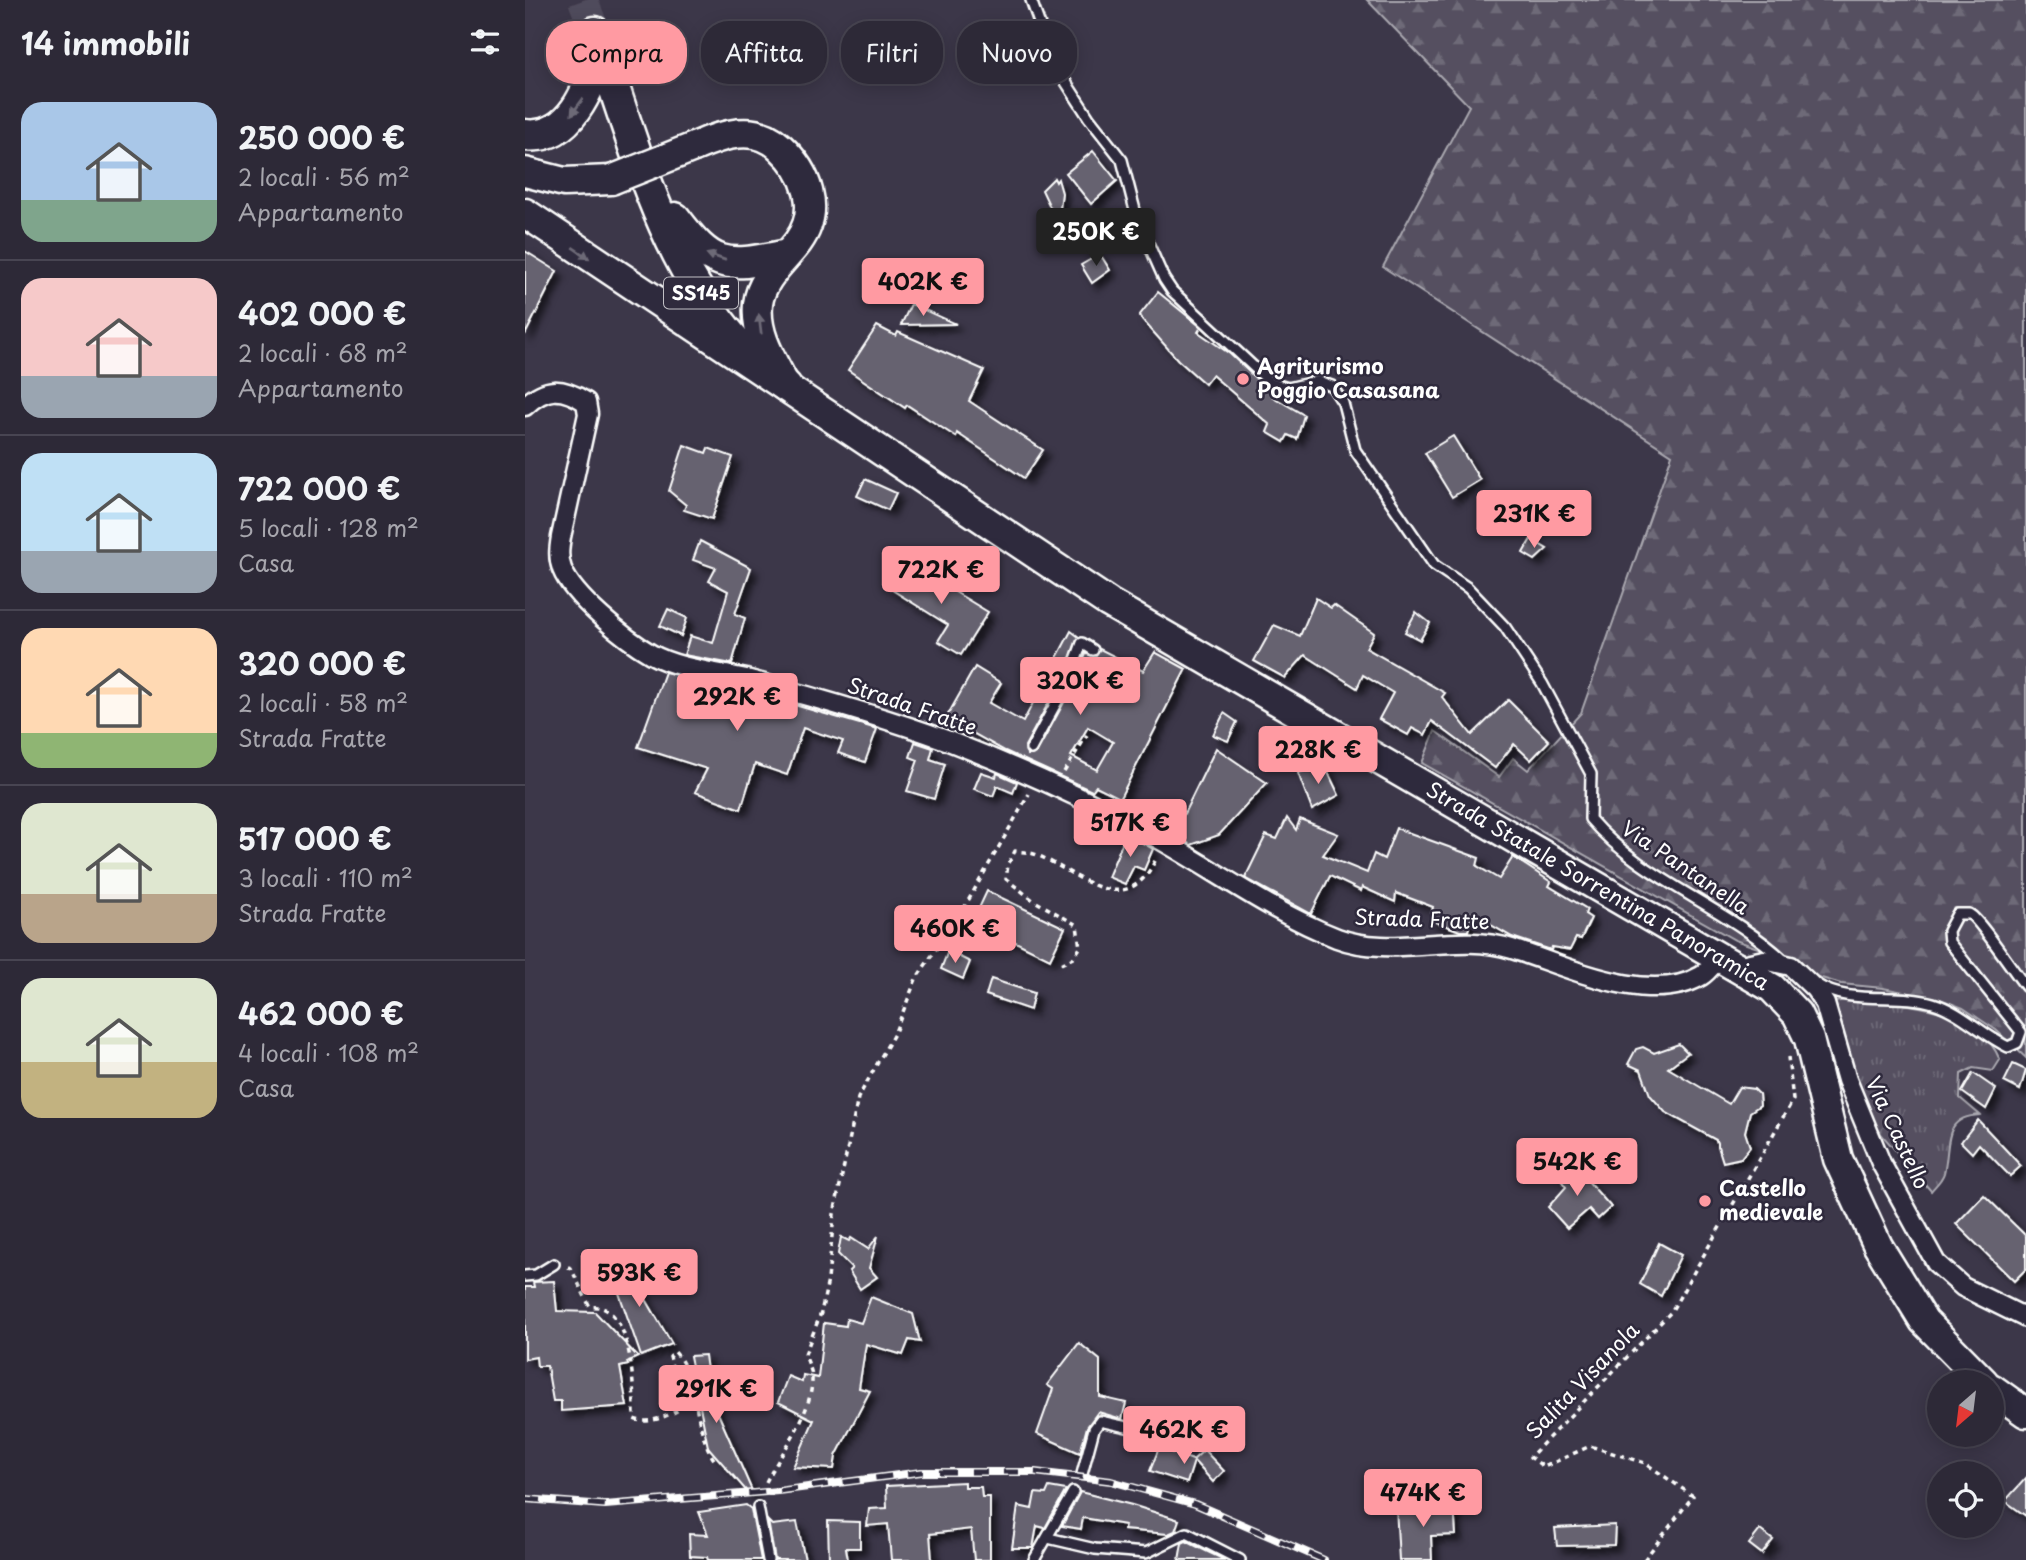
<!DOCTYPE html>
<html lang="it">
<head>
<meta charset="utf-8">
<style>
  :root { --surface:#2d2937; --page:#35313f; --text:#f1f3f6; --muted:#a7a6ad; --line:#484552; --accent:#ff9aa2 }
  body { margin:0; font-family:"Playpen Sans",sans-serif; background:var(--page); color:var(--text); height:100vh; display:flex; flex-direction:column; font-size:26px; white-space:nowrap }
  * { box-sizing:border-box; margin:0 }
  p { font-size:23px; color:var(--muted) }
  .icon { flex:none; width:38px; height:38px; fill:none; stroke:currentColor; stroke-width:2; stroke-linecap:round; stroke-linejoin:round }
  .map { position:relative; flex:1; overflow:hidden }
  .details { display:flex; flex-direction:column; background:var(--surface); width:525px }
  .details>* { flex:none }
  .top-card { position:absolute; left:21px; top:21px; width:665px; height:63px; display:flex; gap:14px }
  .needle { width:46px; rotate:208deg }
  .fabs { position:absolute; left:1402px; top:1370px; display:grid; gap:14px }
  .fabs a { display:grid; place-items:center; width:77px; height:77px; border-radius:50%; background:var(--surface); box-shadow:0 4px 18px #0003,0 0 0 2px var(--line); font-size:35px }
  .price { position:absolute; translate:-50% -60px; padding:0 16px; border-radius:7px; background:var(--accent); color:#111; font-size:23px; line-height:46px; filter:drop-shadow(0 2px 4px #0008) }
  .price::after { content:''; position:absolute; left:50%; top:42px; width:21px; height:16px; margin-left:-10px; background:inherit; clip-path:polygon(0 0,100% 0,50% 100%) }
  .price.on { background:#222; color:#fff }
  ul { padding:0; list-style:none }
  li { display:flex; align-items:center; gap:21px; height:175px; padding:0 21px }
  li+li { border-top:2px solid var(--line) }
  li span { display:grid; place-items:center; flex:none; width:196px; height:140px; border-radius:21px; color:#555 }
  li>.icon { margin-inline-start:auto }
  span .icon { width:84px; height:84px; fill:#fffc; stroke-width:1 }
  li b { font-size:30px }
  h2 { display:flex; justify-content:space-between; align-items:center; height:84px; padding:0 21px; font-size:30px }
  .chip { padding:0 24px; border-radius:28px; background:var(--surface); box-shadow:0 4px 18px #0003,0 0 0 2px var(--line); font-size:24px; line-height:63px }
  .chip.on { background:var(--accent); color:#111 }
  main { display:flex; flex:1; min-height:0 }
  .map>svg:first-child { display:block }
  .grass { fill:url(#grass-tufts); stroke:#aaa8b0; stroke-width:2 }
  .forest { fill:url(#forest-firs); stroke:#aaa8b0; stroke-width:2 }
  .building { fill:#666270; stroke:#fff; stroke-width:2; fill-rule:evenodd; filter:url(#shadow) }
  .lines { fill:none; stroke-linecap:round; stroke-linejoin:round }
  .trunk-tunnel { stroke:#504b5b; stroke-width:30; stroke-dasharray:30 15; stroke-linecap:butt }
  .service-casing { stroke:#fff; stroke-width:14 }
  .minor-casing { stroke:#fff; stroke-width:23 }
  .primary-casing { stroke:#fff; stroke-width:33 }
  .trunk-casing { stroke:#fff; stroke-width:35 }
  .path { stroke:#fff; stroke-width:3.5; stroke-dasharray:5 5; stroke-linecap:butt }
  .service { stroke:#2f2a3d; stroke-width:9 }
  .minor { stroke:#2f2a3d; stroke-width:18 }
  .primary { stroke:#2f2a3d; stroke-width:28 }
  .trunk { stroke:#2f2a3d; stroke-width:30 }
  .rail-casing { stroke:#fff; stroke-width:8 }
  .rail { stroke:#2f2a3d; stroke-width:5; stroke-dasharray:16; stroke-linecap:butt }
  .primary-bridge-casing { stroke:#fff; stroke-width:33; stroke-linecap:butt }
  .primary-bridge { stroke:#2f2a3d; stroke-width:28 }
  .oneway { fill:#6d6a77 }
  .poi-dot { fill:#ff9aa2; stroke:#2f2a3d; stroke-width:2.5 }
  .labels { text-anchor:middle; stroke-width:5; stroke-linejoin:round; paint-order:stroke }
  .shield { fill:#2f2a3d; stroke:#c1bfc5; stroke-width:2 }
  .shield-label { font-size:19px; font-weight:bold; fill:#fff }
  .poi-label { font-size:21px; font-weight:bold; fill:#fff; stroke:#2f2a3d; text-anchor:start }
  .street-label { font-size:21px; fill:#fff; stroke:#2f2a3d }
</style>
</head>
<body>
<main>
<section class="details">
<h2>14 immobili<svg class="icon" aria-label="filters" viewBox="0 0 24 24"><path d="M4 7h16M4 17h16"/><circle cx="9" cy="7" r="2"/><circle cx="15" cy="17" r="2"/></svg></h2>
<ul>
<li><span style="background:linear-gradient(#a9c7e8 70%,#7fa58c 0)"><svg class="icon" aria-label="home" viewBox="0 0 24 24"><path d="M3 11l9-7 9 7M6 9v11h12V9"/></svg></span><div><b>250 000 €</b><p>2 locali · 56 m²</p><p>Appartamento</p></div></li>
<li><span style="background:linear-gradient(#f6c9c9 70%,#9aa5b1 0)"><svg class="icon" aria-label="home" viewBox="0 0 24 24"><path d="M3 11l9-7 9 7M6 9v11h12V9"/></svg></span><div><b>402 000 €</b><p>2 locali · 68 m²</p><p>Appartamento</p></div></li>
<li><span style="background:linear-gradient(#bfe0f5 70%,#9aa5b1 0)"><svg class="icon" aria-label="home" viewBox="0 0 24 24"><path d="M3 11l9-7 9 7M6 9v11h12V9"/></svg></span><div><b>722 000 €</b><p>5 locali · 128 m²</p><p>Casa</p></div></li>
<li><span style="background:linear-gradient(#ffd9b3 75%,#8fb573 0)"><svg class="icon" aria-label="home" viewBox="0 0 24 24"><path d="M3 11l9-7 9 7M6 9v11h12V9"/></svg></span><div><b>320 000 €</b><p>2 locali · 58 m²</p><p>Strada Fratte</p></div></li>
<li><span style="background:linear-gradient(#dfe7d0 65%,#b9a48a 0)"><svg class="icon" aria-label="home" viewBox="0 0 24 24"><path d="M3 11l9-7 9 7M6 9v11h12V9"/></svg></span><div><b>517 000 €</b><p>3 locali · 110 m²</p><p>Strada Fratte</p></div></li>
<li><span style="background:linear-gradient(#dfe7d0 60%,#c2b280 0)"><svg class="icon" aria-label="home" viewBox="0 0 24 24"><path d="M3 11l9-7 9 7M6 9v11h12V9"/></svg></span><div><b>462 000 €</b><p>4 locali · 108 m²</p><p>Casa</p></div></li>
</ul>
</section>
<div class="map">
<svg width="1501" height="1560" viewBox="0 0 1501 1560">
  <defs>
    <pattern id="grass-tufts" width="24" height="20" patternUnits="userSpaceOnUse" patternTransform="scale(1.75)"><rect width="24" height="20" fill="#555060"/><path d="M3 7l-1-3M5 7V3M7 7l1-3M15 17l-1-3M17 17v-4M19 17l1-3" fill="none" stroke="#6e6a78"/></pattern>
    <pattern id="forest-firs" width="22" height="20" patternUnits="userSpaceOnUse" patternTransform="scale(1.75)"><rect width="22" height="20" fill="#555060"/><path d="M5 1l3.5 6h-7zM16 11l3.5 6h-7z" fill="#6e6a78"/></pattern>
    <filter id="shadow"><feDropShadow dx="6" dy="6" stdDeviation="3.5" flood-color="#0009"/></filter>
  </defs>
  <rect width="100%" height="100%" fill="#3c3749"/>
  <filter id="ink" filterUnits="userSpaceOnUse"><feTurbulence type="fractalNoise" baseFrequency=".0143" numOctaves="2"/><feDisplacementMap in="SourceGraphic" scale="14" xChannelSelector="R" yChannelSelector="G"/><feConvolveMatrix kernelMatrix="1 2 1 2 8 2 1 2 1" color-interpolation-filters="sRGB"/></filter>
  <g filter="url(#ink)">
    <path class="grass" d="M1326 999C1376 1003 1453 1006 1475 1060L1468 1071 1448 1068 1436 1074 1435 1098 1455 1115C1416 1117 1426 1145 1419 1173 1417 1180 1411 1185 1406 1191L1357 1135 1333 1099 1308 1005 1310 1002Z"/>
    <polygon class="forest" points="842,0 1501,0 1501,1058 1471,1030 1438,1008 1415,999 1358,988 1316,984 1290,976 1273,962 1210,940 897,763 910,731 974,777 988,758 1003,770 1056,713 1147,455 858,267 944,106"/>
    <g class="building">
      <polygon points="568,151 592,181 566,204 541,173"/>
      <polygon points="529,178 531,182 533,179 537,193 533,224 517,190"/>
      <polygon points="0,251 32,271 0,335"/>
      <polygon points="575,254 585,270 567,283 556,265"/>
      <polygon points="633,292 676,327 673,332 705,354 741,388 751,392 748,397 779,415 772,439 763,435 759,442 742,432 745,425 687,375 680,384 653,360 614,316"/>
      <polygon points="386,304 431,324 376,325"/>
      <polygon points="352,326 371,336 373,332 459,370 444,401 518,450 499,478 432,433 431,437 382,405 380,408 323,370"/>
      <polygon points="928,436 955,480 927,497 900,453"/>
      <polygon points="159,445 181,453 183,448 208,457 187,519 159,510 161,505 144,491"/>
      <polygon points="340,479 371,493 363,510 332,496"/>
      <polygon points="1006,539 1022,549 1010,560 998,553"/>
      <polygon points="175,541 226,568 210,614 220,618 207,664 159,655 165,636 188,643 203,591 184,581 191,568 168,560"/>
      <polygon points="379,561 463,612 436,655 413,641 423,625 364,588"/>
      <polygon points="791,598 806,608 809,605 849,633 841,648 920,693 917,697 947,735 983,700 1024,741 1006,760 989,744 970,768 907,721 900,735 887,728 883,735 854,719 868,693 838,675 832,688 780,655 760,678 729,661 749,625 775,636"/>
      <polygon points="143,609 162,618 156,636 135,626"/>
      <polygon points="891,612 905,623 895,640 880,632"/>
      <path d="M546 631 554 637 537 678 500 746 503 755 512 752 549 684 561 654 571 656 575 649 618 671 630 652 661 669 595 798 571 786 567 791 480 751 421 718 450 667 476 683 464 703 498 722ZM563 727 588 742 572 770 546 756Z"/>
      <polygon points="140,672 218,690 352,729 340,762 313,753 318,741 278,728 262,775 230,764 216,809 170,792 182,769 113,747"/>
      <polygon points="699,713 712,722 703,741 688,735"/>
      <polygon points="390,742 408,748 405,759 420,764 409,799 382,791 393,760 385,757"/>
      <polygon points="691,748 742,783 694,835 666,845 649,834"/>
      <polygon points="799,764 814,795 787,810 773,773"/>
      <polygon points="456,772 471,777 472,773 492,782 488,793 472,786 468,796 449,789"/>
      <polygon points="762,818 771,830 775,819 813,834 798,855 842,873 849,854 859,859 871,828 954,858 952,866 974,879 988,857 1026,882 1024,886 1062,909 1060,914 1066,918 1056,939 1051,938 1045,950 1027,947 1026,950 987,937 947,914 943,931 935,931 905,920 908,907 871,893 870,902 837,887 836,891 805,876 786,914 720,878 741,835 752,839"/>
      <polygon points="601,834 628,849 619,870 609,866 600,884 583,877"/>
      <polygon points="462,891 540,928 525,959 448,921"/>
      <polygon points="423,951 445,962 438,979 416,969"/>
      <polygon points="466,979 509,993 505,1010 461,995"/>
      <polygon points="1154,1044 1163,1053 1143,1068 1204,1104 1214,1087 1229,1089 1234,1094 1235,1105 1225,1112 1220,1132 1225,1147 1216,1158 1198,1162 1191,1140 1140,1112 1125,1095 1116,1070 1103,1064 1111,1049 1118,1047 1129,1053"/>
      <polygon points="1488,1064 1501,1070 1495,1090 1479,1082"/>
      <polygon points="1448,1073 1471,1089 1461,1109 1437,1092"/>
      <polygon points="1453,1120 1496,1166 1485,1176 1454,1144 1447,1153 1436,1142"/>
      <polygon points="1046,1162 1086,1207 1073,1219 1064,1209 1042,1228 1023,1207 1041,1187 1032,1175"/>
      <polygon points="1459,1195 1501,1236 1501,1269 1489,1281 1431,1224"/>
      <polygon points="353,1236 344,1268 352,1277 335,1289 324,1271 327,1268 313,1254 316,1237 324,1241 326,1238 343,1249"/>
      <polygon points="1134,1243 1156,1255 1136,1296 1115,1284"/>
      <polygon points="107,1256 115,1289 147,1344 116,1356 94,1293 89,1258"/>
      <polygon points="29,1281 32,1311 70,1312 113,1357 102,1362 103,1365 95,1367 102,1406 36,1411 36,1401 28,1401 22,1366 12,1366 11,1357 0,1359 0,1287 9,1287 8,1282"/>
      <polygon points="346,1297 388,1314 395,1342 384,1340 378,1355 341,1344 334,1388 345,1391 311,1456 309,1469 268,1467 289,1420 253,1402 263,1376 277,1382 278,1375 293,1378 299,1323 321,1326 322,1319 336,1323"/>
      <polygon points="554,1343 575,1360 575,1397 601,1403 597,1419 573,1412 562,1427 555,1453 512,1434 528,1389 522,1385"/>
      <polygon points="180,1355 185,1395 228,1493 225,1495 183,1447 165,1356"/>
      <polygon points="634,1448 668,1460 679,1450 699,1471 688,1482 669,1461 662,1483 625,1471"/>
      <polygon points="1501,1478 1501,1516 1480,1501"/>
      <polygon points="439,1482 439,1487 456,1487 457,1497 465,1497 465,1560 449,1560 446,1529 405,1534 407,1560 366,1560 363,1524 342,1526 344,1509 362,1508 361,1486"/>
      <polygon points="524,1487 541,1490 520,1528 512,1526 508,1548 487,1548 493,1506 507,1509 510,1493 521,1494"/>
      <polygon points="555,1492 607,1505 654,1520 650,1531 643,1534 599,1530 600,1525 558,1518 556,1529 537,1526"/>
      <polygon points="929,1504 931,1535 906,1536 907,1560 874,1560 871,1507"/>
      <polygon points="221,1505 226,1509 236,1560 183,1560 182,1557 165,1556 164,1534 183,1535 174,1512"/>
      <polygon points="243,1521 247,1525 272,1522 280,1560 250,1560"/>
      <polygon points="303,1521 335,1522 335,1548 321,1548 323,1560 304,1560"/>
      <polygon points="1090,1525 1089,1545 1032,1546 1030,1528"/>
      <polygon points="1235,1530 1248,1540 1237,1554 1224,1544"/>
      <polygon points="661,1541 683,1552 700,1560 654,1560 657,1543"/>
    </g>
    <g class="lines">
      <polyline class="trunk-tunnel" points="58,0 70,32"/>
      <defs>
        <g id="service">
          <path d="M506 0 528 62 564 118 597 160 612 218 639 279 647 291 746 383 763 388 793 381 807 386 818 403 830 450 909 565 943 588 980 627 1017 683 1066 774 1065 819C1117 880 1201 906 1260 961"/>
          <polyline points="506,749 543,681 557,643 568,650"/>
          <path d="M1291 984C1324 1006 1372 992 1408 1003 1437 1012 1456 1034 1483 1047L1492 1043 1496 1032 1424 942 1423 931 1432 914C1433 914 1443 914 1444 914 1453 917 1491 975 1501 987"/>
          <polyline points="0,1276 11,1275 29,1264"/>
          <polyline points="557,1474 569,1429 575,1421 606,1428"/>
          <polyline points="233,1507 243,1560"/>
          <polyline points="523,1538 570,1549 621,1553 662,1533 715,1560"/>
          <polyline points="509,1560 548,1492"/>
        </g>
        <g id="minor">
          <path d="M0 406C21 386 37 387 61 402L63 414 36 537C34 549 33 558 37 569 48 597 100 639 126 654 153 669 192 672 221 679 288 697 356 716 421 740 488 766 555 796 618 830 683 865 743 911 812 938 868 959 931 931 987 949 1039 965 1123 1007 1176 976 1183 972 1189 963 1194 957"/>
          <polyline points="1211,966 1239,960 1266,966 1290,989 1300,1004 1322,1080 1356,1163 1411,1263 1438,1287 1501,1318"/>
        </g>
        <g id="primary">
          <path d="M169 147C196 135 230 123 255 147 282 172 297 209 273 242 259 261 236 278 233 304 230 334 247 360 260 385"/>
          <polyline points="0,172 39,182 86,180"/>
          <path id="s1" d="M0 213 584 603 1247 988 1272 1014 1284 1039 1313 1159 1353 1246 1399 1321 1459 1382"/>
          <polyline points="1466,1388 1501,1413"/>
        </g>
        <g id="trunk">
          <path d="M70 32C108 137 134 253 209 339 224 357 243 371 261 386"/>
          <path d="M0 135C47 141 65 85 77 51"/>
          <path d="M150 218C187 267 198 268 258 256"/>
        </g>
      </defs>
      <use href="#service" class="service-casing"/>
      <use href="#minor" class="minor-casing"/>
      <use href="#primary" class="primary-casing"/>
      <use href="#trunk" class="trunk-casing"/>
      <g class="path">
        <polyline points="539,772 562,735"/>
        <path d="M536 964 548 958 555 948 552 925 508 900 481 879 483 865 490 851C497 852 505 852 512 855 553 872 600 923 631 859"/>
        <path d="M43 1267 46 1268 65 1307C109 1301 109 1392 109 1419 123 1425 142 1416 156 1409L157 1399 145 1357 150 1352C174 1379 168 1429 190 1461"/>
        <path d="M241 1482C257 1451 289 1412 287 1375 286 1369 282 1361 280 1354L296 1313 303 1280 309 1214 333 1098 370 1032 391 979 439 908 504 794"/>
        <polyline points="1119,1560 1168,1496 1120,1463 1065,1446 1019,1467 1005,1457 1146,1312 1268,1100 1263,1057"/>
      </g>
      <use href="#service" class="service"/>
      <use href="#minor" class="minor"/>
      <use href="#primary" class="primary"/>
      <use href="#trunk" class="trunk"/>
      <defs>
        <polyline id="rail" points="0,1499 80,1505 253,1491 396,1472 510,1472 586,1481 670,1504 799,1560"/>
      </defs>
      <use href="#rail" class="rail-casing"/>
      <use href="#rail" class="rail"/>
      <defs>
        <polyline id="primary-bridge" points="86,180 169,147"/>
      </defs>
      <use href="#primary-bridge" class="primary-bridge-casing"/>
      <use href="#primary-bridge" class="primary-bridge"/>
    </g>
    <defs><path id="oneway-solid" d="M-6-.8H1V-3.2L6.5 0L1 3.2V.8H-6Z" transform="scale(1.75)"/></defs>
    <g class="oneway">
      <use href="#oneway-solid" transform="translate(52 107) rotate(126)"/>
      <use href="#oneway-solid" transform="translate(56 253) rotate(34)"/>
      <use href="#oneway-solid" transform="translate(191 257) rotate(-161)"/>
      <use href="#oneway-solid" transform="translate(235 324) rotate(-97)"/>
    </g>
  </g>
  <g class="poi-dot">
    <circle cx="718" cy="379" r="7"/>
    <circle cx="1180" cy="1201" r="7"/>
  </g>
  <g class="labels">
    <rect class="shield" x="139" y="277.5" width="74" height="31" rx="5"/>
    <g class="shield-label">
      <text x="176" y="300">SS145</text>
    </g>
    <g class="poi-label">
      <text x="732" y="374">Agriturismo<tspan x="732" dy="24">Poggio Casasana</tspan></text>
      <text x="1194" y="1196">Castello<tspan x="1194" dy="24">medievale</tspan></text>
    </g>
    <g class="street-label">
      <text transform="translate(387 707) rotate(19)" y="7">Strada Fratte</text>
      <text transform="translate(1160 868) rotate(34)" y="7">Via Pantanella</text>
      <text dy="7" stroke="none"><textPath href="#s1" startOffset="1267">Strada Statale Sorrentina Panoramica</textPath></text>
      <text transform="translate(897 920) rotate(2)" y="7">Strada Fratte</text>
      <text transform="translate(1372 1133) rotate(65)" y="7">Via Castello</text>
      <text transform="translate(1058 1381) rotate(-46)" y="7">Salita Visanola</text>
    </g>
  </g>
</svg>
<div class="fabs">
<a><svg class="needle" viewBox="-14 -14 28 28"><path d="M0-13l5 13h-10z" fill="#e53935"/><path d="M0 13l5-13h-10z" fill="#a7a6ad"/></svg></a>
<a><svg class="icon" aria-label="locate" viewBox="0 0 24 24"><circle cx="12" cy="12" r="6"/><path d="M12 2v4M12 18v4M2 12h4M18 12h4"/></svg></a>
</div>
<b class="price on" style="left:571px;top:268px">250K €</b>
<b class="price" style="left:398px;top:318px">402K €</b>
<b class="price" style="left:1009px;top:550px">231K €</b>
<b class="price" style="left:416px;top:606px">722K €</b>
<b class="price" style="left:555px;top:717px">320K €</b>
<b class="price" style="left:212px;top:733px">292K €</b>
<b class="price" style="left:793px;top:786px">228K €</b>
<b class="price" style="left:605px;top:859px">517K €</b>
<b class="price" style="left:430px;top:965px">460K €</b>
<b class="price" style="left:1052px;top:1198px">542K €</b>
<b class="price" style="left:114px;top:1309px">593K €</b>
<b class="price" style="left:191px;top:1425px">291K €</b>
<b class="price" style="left:659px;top:1466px">462K €</b>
<b class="price" style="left:898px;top:1529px">474K €</b>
<div class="top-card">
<a class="chip on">Compra</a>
<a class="chip">Affitta</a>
<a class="chip">Filtri</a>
<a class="chip">Nuovo</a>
</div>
</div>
</main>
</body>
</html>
